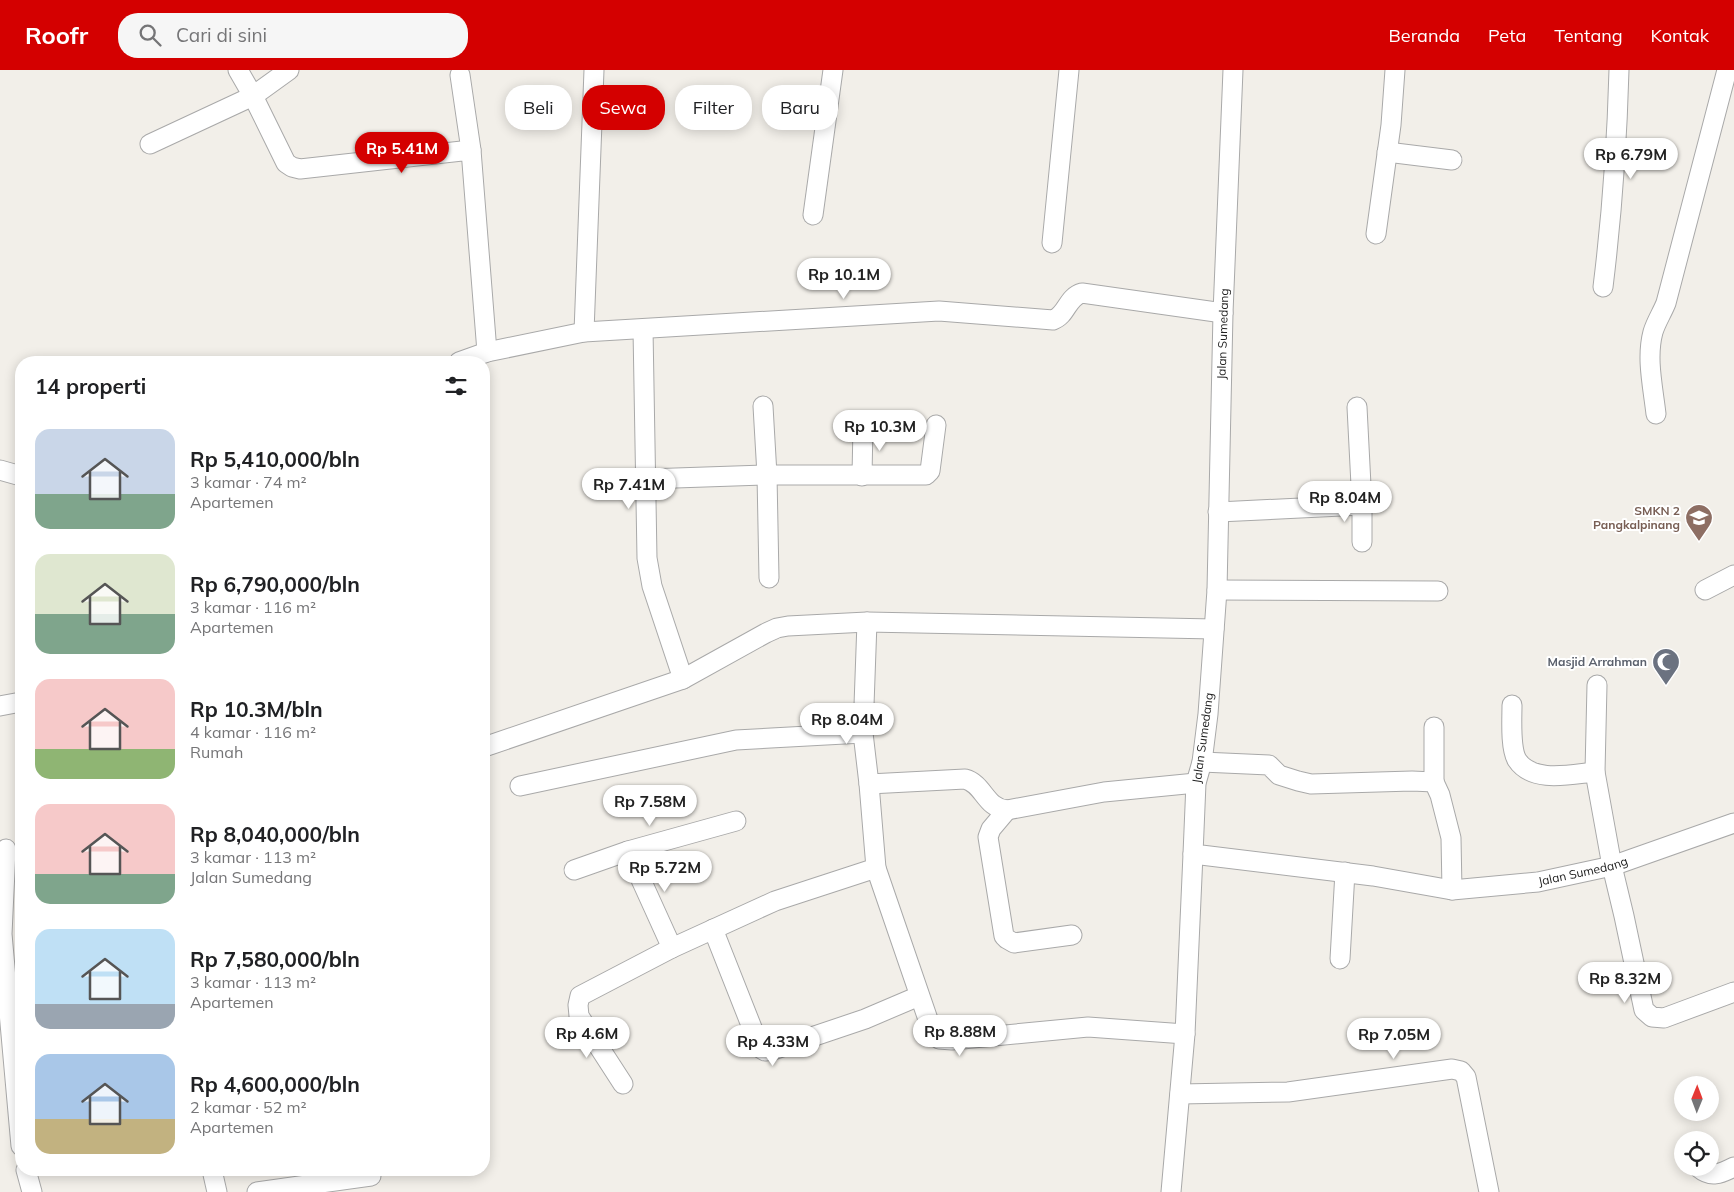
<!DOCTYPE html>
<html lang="id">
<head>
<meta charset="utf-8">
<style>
  :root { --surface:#fff; --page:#f6f6f6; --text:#202124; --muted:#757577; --accent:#d40000 }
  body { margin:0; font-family:Mulish,sans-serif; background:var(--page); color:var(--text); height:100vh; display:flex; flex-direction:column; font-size:19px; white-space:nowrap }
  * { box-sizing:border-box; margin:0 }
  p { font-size:16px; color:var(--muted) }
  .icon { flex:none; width:28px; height:28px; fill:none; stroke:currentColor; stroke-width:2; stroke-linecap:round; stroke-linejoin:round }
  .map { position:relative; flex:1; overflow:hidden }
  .panel { position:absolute; left:15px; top:286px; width:475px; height:820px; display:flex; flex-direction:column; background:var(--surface); border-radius:20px; box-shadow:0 2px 12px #0003 }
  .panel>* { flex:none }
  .hud { position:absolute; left:505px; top:15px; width:475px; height:45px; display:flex; gap:10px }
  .needle { width:32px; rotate:1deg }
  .tools { position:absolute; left:1674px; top:1006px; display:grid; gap:10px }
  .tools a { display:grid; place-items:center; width:45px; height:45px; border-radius:50%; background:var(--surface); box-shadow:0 2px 12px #0003; font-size:25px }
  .price { position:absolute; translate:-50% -42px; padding:0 11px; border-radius:18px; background:#fff; color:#222; font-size:16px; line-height:32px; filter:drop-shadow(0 1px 2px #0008) }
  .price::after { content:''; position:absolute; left:50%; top:30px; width:15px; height:11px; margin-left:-8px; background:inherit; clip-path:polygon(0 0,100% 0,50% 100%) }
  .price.on { background:var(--accent); color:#fff }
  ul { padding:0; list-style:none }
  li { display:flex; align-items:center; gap:15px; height:125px; padding:0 20px }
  li span { display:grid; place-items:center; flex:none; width:140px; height:100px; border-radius:15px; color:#555 }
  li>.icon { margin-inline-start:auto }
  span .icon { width:60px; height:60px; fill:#fffc; stroke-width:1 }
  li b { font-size:21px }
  h2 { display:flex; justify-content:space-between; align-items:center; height:60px; padding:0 20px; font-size:21px }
  .tag { padding:0 18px; border-radius:20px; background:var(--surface); box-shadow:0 2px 12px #0003; font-size:18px; line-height:45px }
  .tag.on { background:var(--accent); color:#fff }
  header { display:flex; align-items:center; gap:30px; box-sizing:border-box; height:70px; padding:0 25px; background:var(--accent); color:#fff }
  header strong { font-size:24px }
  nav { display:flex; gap:28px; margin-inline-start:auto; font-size:18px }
  .search { width:350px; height:45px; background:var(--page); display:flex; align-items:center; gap:12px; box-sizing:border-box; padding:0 18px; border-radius:20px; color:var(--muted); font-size:19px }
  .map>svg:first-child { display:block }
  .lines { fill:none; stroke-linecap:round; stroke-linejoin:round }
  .minor-casing { stroke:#a9a9a9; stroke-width:21 }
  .minor { stroke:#fff; stroke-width:19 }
  .labels { text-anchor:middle; stroke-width:4; stroke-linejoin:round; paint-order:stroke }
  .street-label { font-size:12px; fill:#222; stroke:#fff }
  .education-label { font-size:12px; font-weight:bold; fill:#785e54; stroke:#fff; text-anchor:end }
  .worship-label { font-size:12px; font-weight:bold; fill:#5b616d; stroke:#fff; text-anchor:end }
</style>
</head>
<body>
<header>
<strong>Roofr</strong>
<div class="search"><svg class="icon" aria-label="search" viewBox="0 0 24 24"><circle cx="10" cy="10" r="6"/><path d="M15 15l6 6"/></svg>Cari di sini</div>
<nav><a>Beranda</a><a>Peta</a><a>Tentang</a><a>Kontak</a></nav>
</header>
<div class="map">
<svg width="1734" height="1122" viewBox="0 0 1734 1122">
  <rect width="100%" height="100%" fill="#f2efe9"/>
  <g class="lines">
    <defs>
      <g id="minor">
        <polyline points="238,0 253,26 286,93 292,97 300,99 471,80 487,282"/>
        <path id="s1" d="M1233 0 1223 243 1217 520 1208 644 1202 692 1196 713 1193 784 1373 806 1452 820 1538 812 1612 796 1734 753"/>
        <polyline points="460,5 471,80"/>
        <polyline points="150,74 253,26 289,0"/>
        <polyline points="1387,82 1452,90"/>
        <polyline points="813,145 833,0"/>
        <polyline points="1376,164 1391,55 1395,0"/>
        <polyline points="1052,173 1069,0"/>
        <path d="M1603 217C1612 144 1617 73 1619 0"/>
        <polyline points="643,259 647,488 652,516 683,609"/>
        <polyline points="584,262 594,0"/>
        <path d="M459 292 487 282 584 262 939 241 1053 250C1067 245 1067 227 1082 223L1223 243"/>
        <polyline points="763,336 767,405 769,508"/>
        <path d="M1656 344C1653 317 1646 288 1653 262 1656 252 1662 243 1666 233L1727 0"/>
        <polyline points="0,400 21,406"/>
        <polyline points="862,406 863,356"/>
        <polyline points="646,409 767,405 926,405 930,401 936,355"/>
        <polyline points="1218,442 1362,435 1357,337"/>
        <polyline points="1362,472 1362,435"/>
        <polyline points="1217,520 1438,521"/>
        <polyline points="1705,520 1734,505"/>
        <polyline points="867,552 863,663 869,714 876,798 933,964 939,969 952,970 1088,957 1185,964"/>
        <polyline points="1597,615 1595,702 1612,796 1624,846 1644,940 1652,947 1664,948 1734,922"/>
        <path d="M1512 635C1512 649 1510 678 1517 690 1533 714 1572 704 1595 702"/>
        <polyline points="0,636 21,632"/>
        <polyline points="1434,657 1434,712"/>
        <polyline points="484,677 683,609 766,563 777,558 788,556 867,552 1214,559"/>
        <polyline points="1202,692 1269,695 1279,705 1298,711 1311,714 1412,711 1434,712 1440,725 1451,768 1452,820"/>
        <path d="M869 714 965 709C984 714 985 738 1007 740L1104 722 1196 713"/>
        <polyline points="520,716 736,670 863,663"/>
        <polyline points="1007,740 991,759 988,767 1004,866 1007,869 1014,873 1072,865"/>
        <polyline points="6,779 2,864 21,1076"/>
        <polyline points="628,781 672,878"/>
        <polyline points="574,800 628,781 736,751"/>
        <polyline points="713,859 760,978 765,981 773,980 865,949 919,926"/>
        <polyline points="1340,889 1345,802"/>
        <polyline points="623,1014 579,946 578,935 580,926 672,878 775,831 876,798"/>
        <polyline points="1180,1024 1288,1022 1452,999 1461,1001 1466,1007 1489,1122"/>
        <path d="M1699 1098C1711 1108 1720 1104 1734 1097"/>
        <polyline points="26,1100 32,1122"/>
        <polyline points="212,1100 217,1122"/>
        <polyline points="257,1122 371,1106"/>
        <polyline points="1171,1122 1185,964 1193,784"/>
      </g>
    </defs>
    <use href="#minor" class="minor-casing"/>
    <use href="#minor" class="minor"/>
  </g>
  <defs>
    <symbol id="school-pin" viewBox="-11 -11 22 30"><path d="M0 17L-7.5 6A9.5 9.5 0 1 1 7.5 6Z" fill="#8d6e63" stroke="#fff"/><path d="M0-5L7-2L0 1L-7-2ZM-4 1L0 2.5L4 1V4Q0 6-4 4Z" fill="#fff"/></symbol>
    <symbol id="mosque-pin" viewBox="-11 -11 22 30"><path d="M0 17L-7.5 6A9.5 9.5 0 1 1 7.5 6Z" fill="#6b7280" stroke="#fff"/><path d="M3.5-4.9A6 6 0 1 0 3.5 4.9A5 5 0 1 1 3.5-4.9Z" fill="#fff"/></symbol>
  </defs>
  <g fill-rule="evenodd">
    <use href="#school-pin" x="1683" y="432" width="32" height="43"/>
    <use href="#mosque-pin" x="1650" y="576" width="32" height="43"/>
  </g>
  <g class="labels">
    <g class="street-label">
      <text transform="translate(1223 264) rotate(-88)" y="4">Jalan Sumedang</text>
      <text transform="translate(1203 668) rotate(-82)" y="4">Jalan Sumedang</text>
      <text dy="4" stroke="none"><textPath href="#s1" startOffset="1180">Jalan Sumedang</textPath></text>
    </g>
    <g class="education-label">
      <text x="1680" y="445">SMKN 2<tspan x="1680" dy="14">Pangkalpinang</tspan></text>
    </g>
    <g class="worship-label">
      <text x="1647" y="596">Masjid Arrahman</text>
    </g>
  </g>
</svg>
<div class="tools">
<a><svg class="needle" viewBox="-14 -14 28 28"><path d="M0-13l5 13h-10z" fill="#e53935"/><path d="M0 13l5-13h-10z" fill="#757577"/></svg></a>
<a><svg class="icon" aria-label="locate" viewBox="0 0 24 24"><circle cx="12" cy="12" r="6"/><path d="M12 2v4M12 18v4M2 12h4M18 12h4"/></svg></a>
</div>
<b class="price on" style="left:402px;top:104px">Rp 5.41M</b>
<b class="price" style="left:1631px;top:110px">Rp 6.79M</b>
<b class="price" style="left:844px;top:230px">Rp 10.1M</b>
<b class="price" style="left:880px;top:382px">Rp 10.3M</b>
<b class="price" style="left:629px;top:440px">Rp 7.41M</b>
<b class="price" style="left:1345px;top:453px">Rp 8.04M</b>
<b class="price" style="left:847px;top:675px">Rp 8.04M</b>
<b class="price" style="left:650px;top:757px">Rp 7.58M</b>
<b class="price" style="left:665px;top:823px">Rp 5.72M</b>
<b class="price" style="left:1625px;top:934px">Rp 8.32M</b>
<b class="price" style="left:960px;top:987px">Rp 8.88M</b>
<b class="price" style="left:587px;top:989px">Rp 4.6M</b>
<b class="price" style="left:1394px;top:990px">Rp 7.05M</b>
<b class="price" style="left:773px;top:997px">Rp 4.33M</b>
<div class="hud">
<a class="tag">Beli</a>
<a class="tag on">Sewa</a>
<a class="tag">Filter</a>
<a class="tag">Baru</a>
</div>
<section class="panel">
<h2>14 properti<svg class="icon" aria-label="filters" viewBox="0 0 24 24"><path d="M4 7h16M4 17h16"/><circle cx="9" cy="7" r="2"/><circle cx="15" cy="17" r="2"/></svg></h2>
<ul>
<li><span style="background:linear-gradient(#c9d6e8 65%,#7fa58c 0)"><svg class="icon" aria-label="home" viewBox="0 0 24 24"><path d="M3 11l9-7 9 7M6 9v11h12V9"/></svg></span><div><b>Rp 5,410,000/bln</b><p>3 kamar · 74 m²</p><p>Apartemen</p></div></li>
<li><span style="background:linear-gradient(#dfe7d0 60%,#7fa58c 0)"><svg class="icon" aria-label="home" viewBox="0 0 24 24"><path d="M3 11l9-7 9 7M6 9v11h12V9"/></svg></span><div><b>Rp 6,790,000/bln</b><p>3 kamar · 116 m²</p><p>Apartemen</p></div></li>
<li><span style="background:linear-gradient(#f6c9c9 70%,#8fb573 0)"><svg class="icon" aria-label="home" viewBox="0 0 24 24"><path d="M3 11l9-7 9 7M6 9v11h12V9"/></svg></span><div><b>Rp 10.3M/bln</b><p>4 kamar · 116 m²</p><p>Rumah</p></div></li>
<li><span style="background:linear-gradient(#f6c9c9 70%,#7fa58c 0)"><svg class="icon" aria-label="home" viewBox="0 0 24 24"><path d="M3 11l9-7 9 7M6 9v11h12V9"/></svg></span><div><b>Rp 8,040,000/bln</b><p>3 kamar · 113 m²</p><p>Jalan Sumedang</p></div></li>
<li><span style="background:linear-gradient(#bfe0f5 75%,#9aa5b1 0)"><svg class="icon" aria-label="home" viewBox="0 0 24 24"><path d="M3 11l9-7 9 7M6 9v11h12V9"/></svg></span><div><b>Rp 7,580,000/bln</b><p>3 kamar · 113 m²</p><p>Apartemen</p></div></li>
<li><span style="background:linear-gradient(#a9c7e8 65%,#c2b280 0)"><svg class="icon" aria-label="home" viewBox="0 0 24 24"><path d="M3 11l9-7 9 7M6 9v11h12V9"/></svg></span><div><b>Rp 4,600,000/bln</b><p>2 kamar · 52 m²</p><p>Apartemen</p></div></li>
</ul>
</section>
</div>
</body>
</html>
